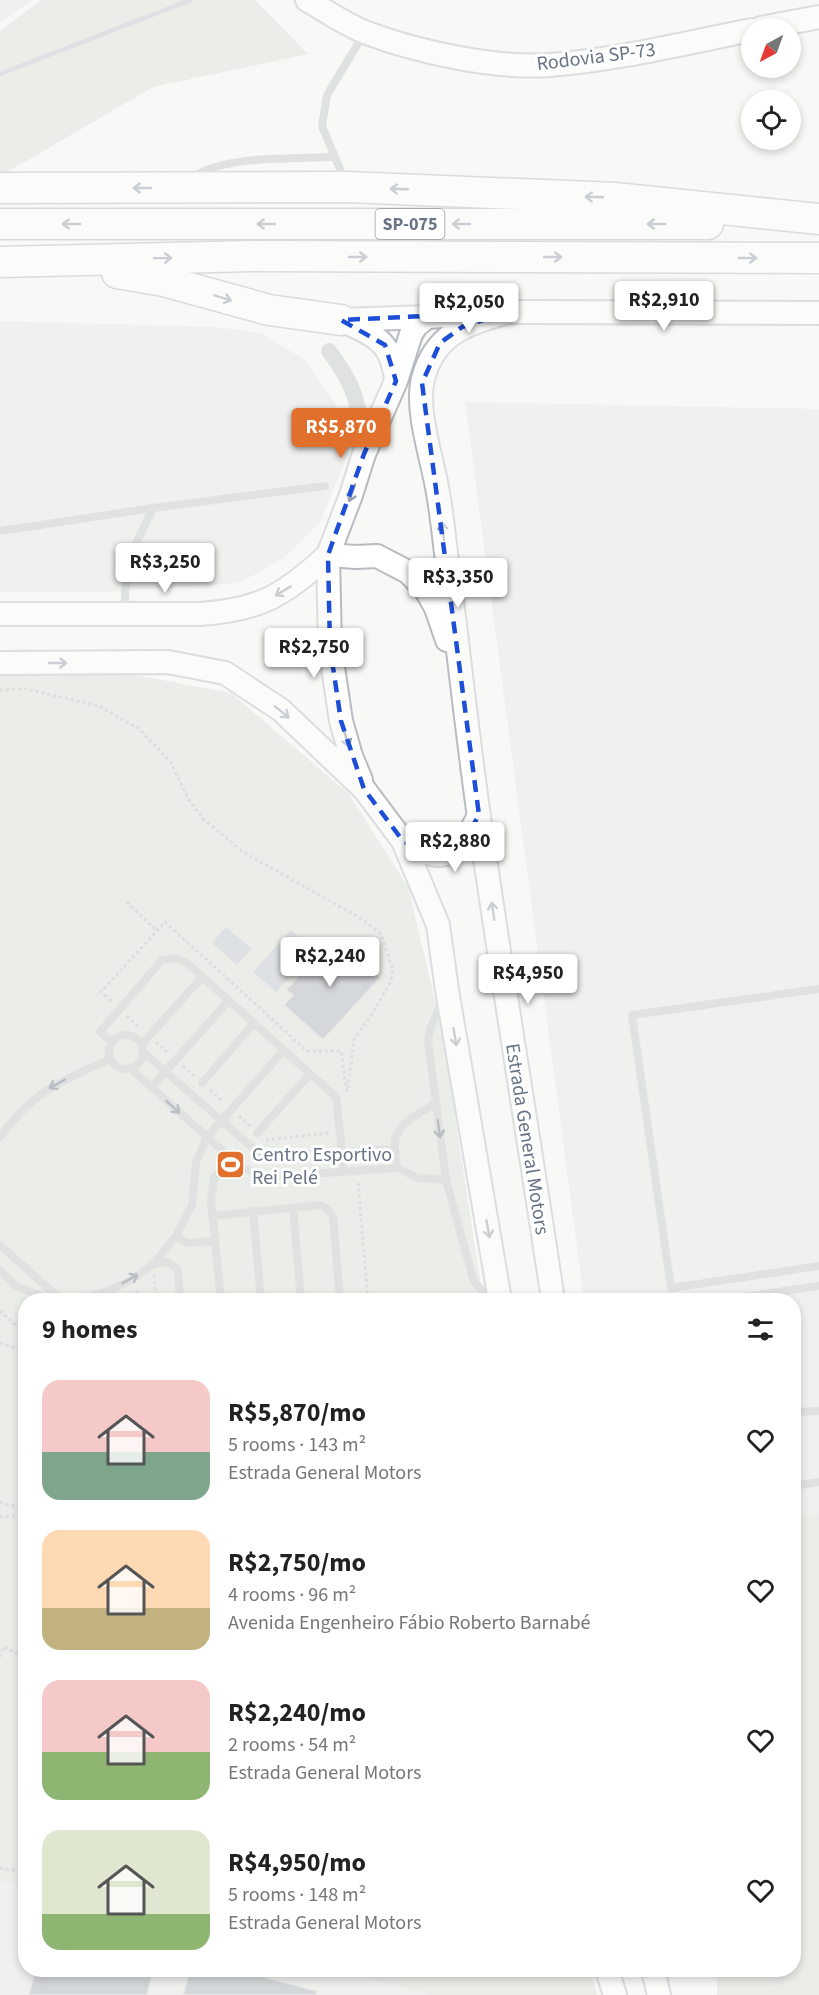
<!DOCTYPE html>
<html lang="en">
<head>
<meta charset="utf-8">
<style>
  :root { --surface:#fff; --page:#f2f2f2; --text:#222; --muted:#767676; --accent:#e1702d }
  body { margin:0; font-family:"Source Sans 3",sans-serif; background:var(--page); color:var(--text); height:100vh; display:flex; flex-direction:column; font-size:22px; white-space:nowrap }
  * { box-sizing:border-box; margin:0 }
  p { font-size:20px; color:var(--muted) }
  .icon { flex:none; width:33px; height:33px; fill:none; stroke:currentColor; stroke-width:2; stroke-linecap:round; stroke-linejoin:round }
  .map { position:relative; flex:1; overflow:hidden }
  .panel { position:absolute; left:18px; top:1293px; width:783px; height:684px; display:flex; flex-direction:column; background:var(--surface); border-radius:24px; box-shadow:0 3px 9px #0003 }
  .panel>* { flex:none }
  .needle { width:39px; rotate:221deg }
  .buttons { position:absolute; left:741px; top:18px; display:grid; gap:12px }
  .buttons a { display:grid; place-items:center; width:60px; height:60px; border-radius:50%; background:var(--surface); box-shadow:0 3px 9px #0003; font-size:30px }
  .price { position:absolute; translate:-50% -51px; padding:0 14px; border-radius:6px; background:#fff; color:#222; font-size:20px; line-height:39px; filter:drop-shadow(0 2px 3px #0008) }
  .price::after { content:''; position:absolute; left:50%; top:36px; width:18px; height:14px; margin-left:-9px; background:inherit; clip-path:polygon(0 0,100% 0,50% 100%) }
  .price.on { background:var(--accent); color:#fff }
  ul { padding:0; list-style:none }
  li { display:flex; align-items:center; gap:18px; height:150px; padding:0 24px }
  li span { display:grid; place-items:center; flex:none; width:168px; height:120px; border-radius:18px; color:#555 }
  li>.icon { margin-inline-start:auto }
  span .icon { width:72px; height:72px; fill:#fffc; stroke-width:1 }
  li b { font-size:26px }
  h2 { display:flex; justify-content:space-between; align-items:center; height:72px; padding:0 24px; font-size:26px }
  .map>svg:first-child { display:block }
  .built { fill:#e6e7e7 }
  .green { fill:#d9dfd7 }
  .water { fill:#bec6cc }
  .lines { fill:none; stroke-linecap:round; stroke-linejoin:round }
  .stream { stroke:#bec6cc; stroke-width:4.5 }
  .building { fill:#abb1b8; stroke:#dadad8; stroke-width:1.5 }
  .secondary-casing { stroke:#b8bcc2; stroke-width:26 }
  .motorway-casing { stroke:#b7b9bd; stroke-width:33 }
  .path { stroke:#bcbec1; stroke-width:3; stroke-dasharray:3 3; stroke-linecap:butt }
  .service { stroke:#c4c7cb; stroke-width:8 }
  .minor { stroke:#c4c7cb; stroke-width:16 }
  .secondary { stroke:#fff; stroke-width:22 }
  .motorway { stroke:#fff; stroke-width:30 }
  .oneway { stroke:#959eaa }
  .oneway2 { stroke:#6d7889 }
  .marked { fill:none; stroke:#1d4ed8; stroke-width:4.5; stroke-dasharray:12 8; stroke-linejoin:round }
  .labels { text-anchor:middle; stroke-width:6; stroke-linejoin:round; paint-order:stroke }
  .shield { fill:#fff; stroke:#959eaa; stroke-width:1.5 }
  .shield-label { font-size:18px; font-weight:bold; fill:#687486 }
  .street-label { font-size:20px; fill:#687486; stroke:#fff }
  .poi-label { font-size:20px; fill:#687486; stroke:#fff; text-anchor:start }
</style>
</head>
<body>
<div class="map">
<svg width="819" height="1995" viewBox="0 0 819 1995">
  <rect width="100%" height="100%" fill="#f8f8f6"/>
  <g class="built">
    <polygon points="0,0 33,0 0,22"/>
    <polygon points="0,321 216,327 262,333 306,361 333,400 354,439 320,523 281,560 239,583 103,592 0,592"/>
    <polygon points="465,402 819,409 819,1514 794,1517 794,1300 584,1300"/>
    <polygon points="0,1881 25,1887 26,1970 335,1970 431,1995 0,1995"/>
  </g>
  <g class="green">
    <polygon points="41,0 255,0 308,54 153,87 4,174 0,175 0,31"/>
    <polygon points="124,673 231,693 349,794 408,887 442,1030 483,1300 26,1300 25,1887 0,1881 0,675"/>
    <polygon points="819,1514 819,1995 717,1995 717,1970 794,1970 794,1517"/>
    <polygon points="335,1970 590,1970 597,1995 431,1995"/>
  </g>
  <g class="water">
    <polygon points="226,927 252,949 237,965 212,943"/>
    <polygon points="291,930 313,949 276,992 253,972"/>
  </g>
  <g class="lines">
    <polyline class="stream" points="0,74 191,0"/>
  </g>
  <g class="building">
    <polygon points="330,942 337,948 343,942 381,977 323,1040 284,1005 293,995 286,990"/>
    <polygon points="35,1970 153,1970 147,1995 29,1995"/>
    <polygon points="190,1970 236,1970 317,1991 316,1995 183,1995"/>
  </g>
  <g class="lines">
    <defs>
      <g id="secondary">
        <path d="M307 0C326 11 346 25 367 33 418 52 495 69 550 65 617 60 685 43 752 30"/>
        <polyline points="761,28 819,17"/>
        <path d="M508 312C468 324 435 332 423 379 415 411 433 460 438 493 442 515 444 538 447 561 458 646 467 732 479 817 502 978 529 1139 553 1300"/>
        <polyline points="341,320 427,317 508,312 819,313"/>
        <path d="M345 322C377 336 392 343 396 380"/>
        <polyline points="328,555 356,557 377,556 408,572 426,590 436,608 447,640"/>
        <path d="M0 614H200C261 610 284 595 328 555"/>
        <polyline points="0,663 168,662 225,673 281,710 364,789 403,841 438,925 447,990 500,1300"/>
        <polyline points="361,780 351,756 341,721 330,647 328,555 351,495 364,454 396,381 411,334 416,326 427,317"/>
        <path d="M403 841C444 867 460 856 479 815"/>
        <polyline points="607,1970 615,1995"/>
        <polyline points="653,1970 659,1995"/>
      </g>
      <g id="motorway">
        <polyline points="0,188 348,187 615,198 819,219"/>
        <polyline points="0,224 708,224"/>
        <polyline points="0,262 253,256 819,258"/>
        <polyline points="117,273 164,281 269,310 341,320"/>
      </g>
    </defs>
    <use href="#secondary" class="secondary-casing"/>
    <use href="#motorway" class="motorway-casing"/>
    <g class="path">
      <polyline points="0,690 26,689 99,706 139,729 170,761 189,800 203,819 212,826 243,852 362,919 381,934 393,970 391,981 373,1013 354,1039 348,1088"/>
      <polyline points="127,902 157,931"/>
      <polyline points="111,1001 101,992 165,922 307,1051 341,1051 347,1093"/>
      <polyline points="127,1016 140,1028"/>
      <polyline points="156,1042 167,1052"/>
      <polyline points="183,1066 194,1076"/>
      <polyline points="210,1090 223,1102"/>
      <polyline points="239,1116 250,1126"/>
      <polyline points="266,1140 328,1133"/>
      <polyline points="358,1183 368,1300"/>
      <polyline points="154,1275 156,1300"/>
      <polyline points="137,1291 139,1300"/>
      <polyline points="0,1311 26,1334"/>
      <polyline points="0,1343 26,1352"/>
      <polyline points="0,1502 26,1510"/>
      <polyline points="0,1517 26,1515"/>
      <polyline points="0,1657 3,1647 26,1657"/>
      <polyline points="0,1868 26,1872"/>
    </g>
    <g class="service">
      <path d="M191 178C225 155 291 159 333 157"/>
      <polyline points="345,181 322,126 327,95 365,32"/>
      <polyline points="0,531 153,508 325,486"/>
      <polyline points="125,614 125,591 130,556 153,508"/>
      <polyline points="819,989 632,1015 671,1288 819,1266"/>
      <polyline points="443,999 431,1027 428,1041 446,1180 474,1282 485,1293 498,1299"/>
      <circle cx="126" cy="1052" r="17"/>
      <polyline points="112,1042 100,1032 162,960 175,958 187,963 336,1097 344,1171"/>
      <polyline points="141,1045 202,977"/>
      <polyline points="142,1051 262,1156 395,1149"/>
      <polyline points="130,1068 242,1168 267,1177 397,1168"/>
      <polyline points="202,1083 254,1023"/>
      <polyline points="151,1088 229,1000"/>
      <path d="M435 1103C421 1113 396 1123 395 1143 394 1151 396 1160 397 1168L418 1178 446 1180"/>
      <polyline points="257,1133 310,1074"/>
      <path d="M0 1137C32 1092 61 1081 110 1059"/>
      <polyline points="293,1208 301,1300"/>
      <polyline points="253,1211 261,1300"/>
      <polyline points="212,1216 320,1205 327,1209 333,1216 340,1300"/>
      <polyline points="176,1236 187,1243 215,1241"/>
      <polyline points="0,1245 60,1299"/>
      <polyline points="153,1264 168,1262 178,1270 180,1300"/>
      <polyline points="0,1270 16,1286 46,1298 79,1299 108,1291 133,1279 153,1264 176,1236 192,1205 196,1162 207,1137 284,1050"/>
      <polyline points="221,1300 211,1200 214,1178 231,1159"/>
      <polyline points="722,1300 819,1286"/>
      <polyline points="794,1412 819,1411"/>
      <polyline points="794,1486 819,1482"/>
    </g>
    <path class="minor" d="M329 351C358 389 359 407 364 453"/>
    <use href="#secondary" class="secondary"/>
    <use href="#motorway" class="motorway"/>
  </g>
  <defs><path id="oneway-shaft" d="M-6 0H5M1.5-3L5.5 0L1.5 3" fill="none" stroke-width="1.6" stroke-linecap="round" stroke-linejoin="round" transform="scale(1.5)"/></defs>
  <g class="oneway">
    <use href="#oneway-shaft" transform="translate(142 188) rotate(180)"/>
    <use href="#oneway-shaft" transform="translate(399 189) rotate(-178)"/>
    <use href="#oneway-shaft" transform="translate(594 197) rotate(-178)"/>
    <use href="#oneway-shaft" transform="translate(71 224) rotate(180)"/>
    <use href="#oneway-shaft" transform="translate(266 224) rotate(180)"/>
    <use href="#oneway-shaft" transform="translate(461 224) rotate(180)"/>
    <use href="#oneway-shaft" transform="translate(656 224) rotate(180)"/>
    <use href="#oneway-shaft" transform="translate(358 257)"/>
    <use href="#oneway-shaft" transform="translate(553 257)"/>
    <use href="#oneway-shaft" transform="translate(163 258) rotate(-1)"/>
    <use href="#oneway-shaft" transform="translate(748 258)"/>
    <use href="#oneway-shaft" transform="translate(223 298) rotate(17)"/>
    <use href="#oneway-shaft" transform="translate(352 493) rotate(109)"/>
    <use href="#oneway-shaft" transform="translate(443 531) rotate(-97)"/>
    <use href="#oneway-shaft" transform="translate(283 591) rotate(149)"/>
    <use href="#oneway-shaft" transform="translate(58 663)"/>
    <use href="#oneway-shaft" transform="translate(282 712) rotate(39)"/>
    <use href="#oneway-shaft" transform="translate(346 738) rotate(74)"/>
    <use href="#oneway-shaft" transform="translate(493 911) rotate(-99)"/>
    <use href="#oneway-shaft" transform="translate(455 1037) rotate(80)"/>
    <use href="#oneway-shaft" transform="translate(488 1229) rotate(80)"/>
  </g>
  <g class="oneway2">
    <use href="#oneway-shaft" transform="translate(57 1084) rotate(151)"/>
    <use href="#oneway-shaft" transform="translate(173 1107) rotate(42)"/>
    <use href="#oneway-shaft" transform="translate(439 1129) rotate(82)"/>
    <use href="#oneway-shaft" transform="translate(130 1279) rotate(-29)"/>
  </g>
  <path d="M0 0H819V1995H0ZM508 312 462 327 440 343 422 383 479 815 461 846 450 853 429 854 403 841 364 789 341 721 330 647 328 555 364 454 396 381 385 345 341 320Z" fill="#f8f8f6" fill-opacity=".55" fill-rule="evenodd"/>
  <path class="marked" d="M508 312 462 327 440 343 422 383 479 815 461 846 450 853 429 854 403 841 364 789 341 721 330 647 328 555 364 454 396 381 385 345 341 320Z"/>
  <defs>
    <symbol id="stadium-square" viewBox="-11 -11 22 22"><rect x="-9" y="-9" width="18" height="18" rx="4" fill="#e1702d" stroke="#fff"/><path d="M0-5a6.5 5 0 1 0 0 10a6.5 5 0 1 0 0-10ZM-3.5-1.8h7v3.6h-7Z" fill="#fff"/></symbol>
  </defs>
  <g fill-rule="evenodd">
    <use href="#stadium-square" x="214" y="1148" width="33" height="33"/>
  </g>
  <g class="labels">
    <rect class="shield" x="375.5" y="209" width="69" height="30" rx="4.5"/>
    <g class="shield-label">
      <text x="410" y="230">SP-075</text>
    </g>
    <g class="street-label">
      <text transform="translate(596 56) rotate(-7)" y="7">Rodovia SP-73</text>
      <text transform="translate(528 1139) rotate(81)" y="7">Estrada General Motors</text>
    </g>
    <g class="poi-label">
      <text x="252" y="1161">Centro Esportivo<tspan x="252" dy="23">Rei Pelé</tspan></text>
    </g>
  </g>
</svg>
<div class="buttons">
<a><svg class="needle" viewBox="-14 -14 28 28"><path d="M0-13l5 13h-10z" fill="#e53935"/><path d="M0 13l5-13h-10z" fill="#767676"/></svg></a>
<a><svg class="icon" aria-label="locate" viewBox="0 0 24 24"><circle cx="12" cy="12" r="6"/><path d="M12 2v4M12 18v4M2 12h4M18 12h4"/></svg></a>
</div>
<b class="price" style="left:664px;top:332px">R$2,910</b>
<b class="price" style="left:469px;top:334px">R$2,050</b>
<b class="price on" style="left:341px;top:459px">R$5,870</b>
<b class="price" style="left:165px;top:594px">R$3,250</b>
<b class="price" style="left:458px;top:609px">R$3,350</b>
<b class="price" style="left:314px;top:679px">R$2,750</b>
<b class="price" style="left:455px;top:873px">R$2,880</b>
<b class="price" style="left:330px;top:988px">R$2,240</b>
<b class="price" style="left:528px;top:1005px">R$4,950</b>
<section class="panel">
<h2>9 homes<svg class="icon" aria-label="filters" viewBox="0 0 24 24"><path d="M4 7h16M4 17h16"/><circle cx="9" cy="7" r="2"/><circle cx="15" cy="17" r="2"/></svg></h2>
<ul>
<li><span style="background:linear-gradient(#f6c9c9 60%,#7fa58c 0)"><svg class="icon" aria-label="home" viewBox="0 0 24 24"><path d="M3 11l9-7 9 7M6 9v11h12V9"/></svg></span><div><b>R$5,870/mo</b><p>5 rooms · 143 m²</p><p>Estrada General Motors</p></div><svg class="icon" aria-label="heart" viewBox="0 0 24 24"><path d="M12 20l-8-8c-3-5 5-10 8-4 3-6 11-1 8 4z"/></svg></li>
<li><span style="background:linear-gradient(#ffd9b3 65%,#c2b280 0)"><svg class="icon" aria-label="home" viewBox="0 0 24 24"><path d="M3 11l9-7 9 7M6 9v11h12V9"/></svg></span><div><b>R$2,750/mo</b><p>4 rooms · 96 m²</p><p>Avenida Engenheiro Fábio Roberto Barnabé</p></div><svg class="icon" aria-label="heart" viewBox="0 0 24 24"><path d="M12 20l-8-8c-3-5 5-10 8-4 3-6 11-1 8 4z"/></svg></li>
<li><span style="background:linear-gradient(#f6c9c9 60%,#8fb573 0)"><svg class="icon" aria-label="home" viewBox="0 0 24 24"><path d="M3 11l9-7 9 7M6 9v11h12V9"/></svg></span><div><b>R$2,240/mo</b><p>2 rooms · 54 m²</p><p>Estrada General Motors</p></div><svg class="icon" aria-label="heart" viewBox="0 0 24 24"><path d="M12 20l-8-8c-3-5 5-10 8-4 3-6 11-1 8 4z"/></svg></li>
<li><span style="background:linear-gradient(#dfe7d0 70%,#8fb573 0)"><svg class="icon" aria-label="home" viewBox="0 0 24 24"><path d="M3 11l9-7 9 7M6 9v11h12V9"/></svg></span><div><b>R$4,950/mo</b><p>5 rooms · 148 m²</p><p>Estrada General Motors</p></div><svg class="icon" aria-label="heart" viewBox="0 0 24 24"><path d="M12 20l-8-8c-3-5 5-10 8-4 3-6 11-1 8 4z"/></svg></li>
</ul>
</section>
</div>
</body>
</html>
